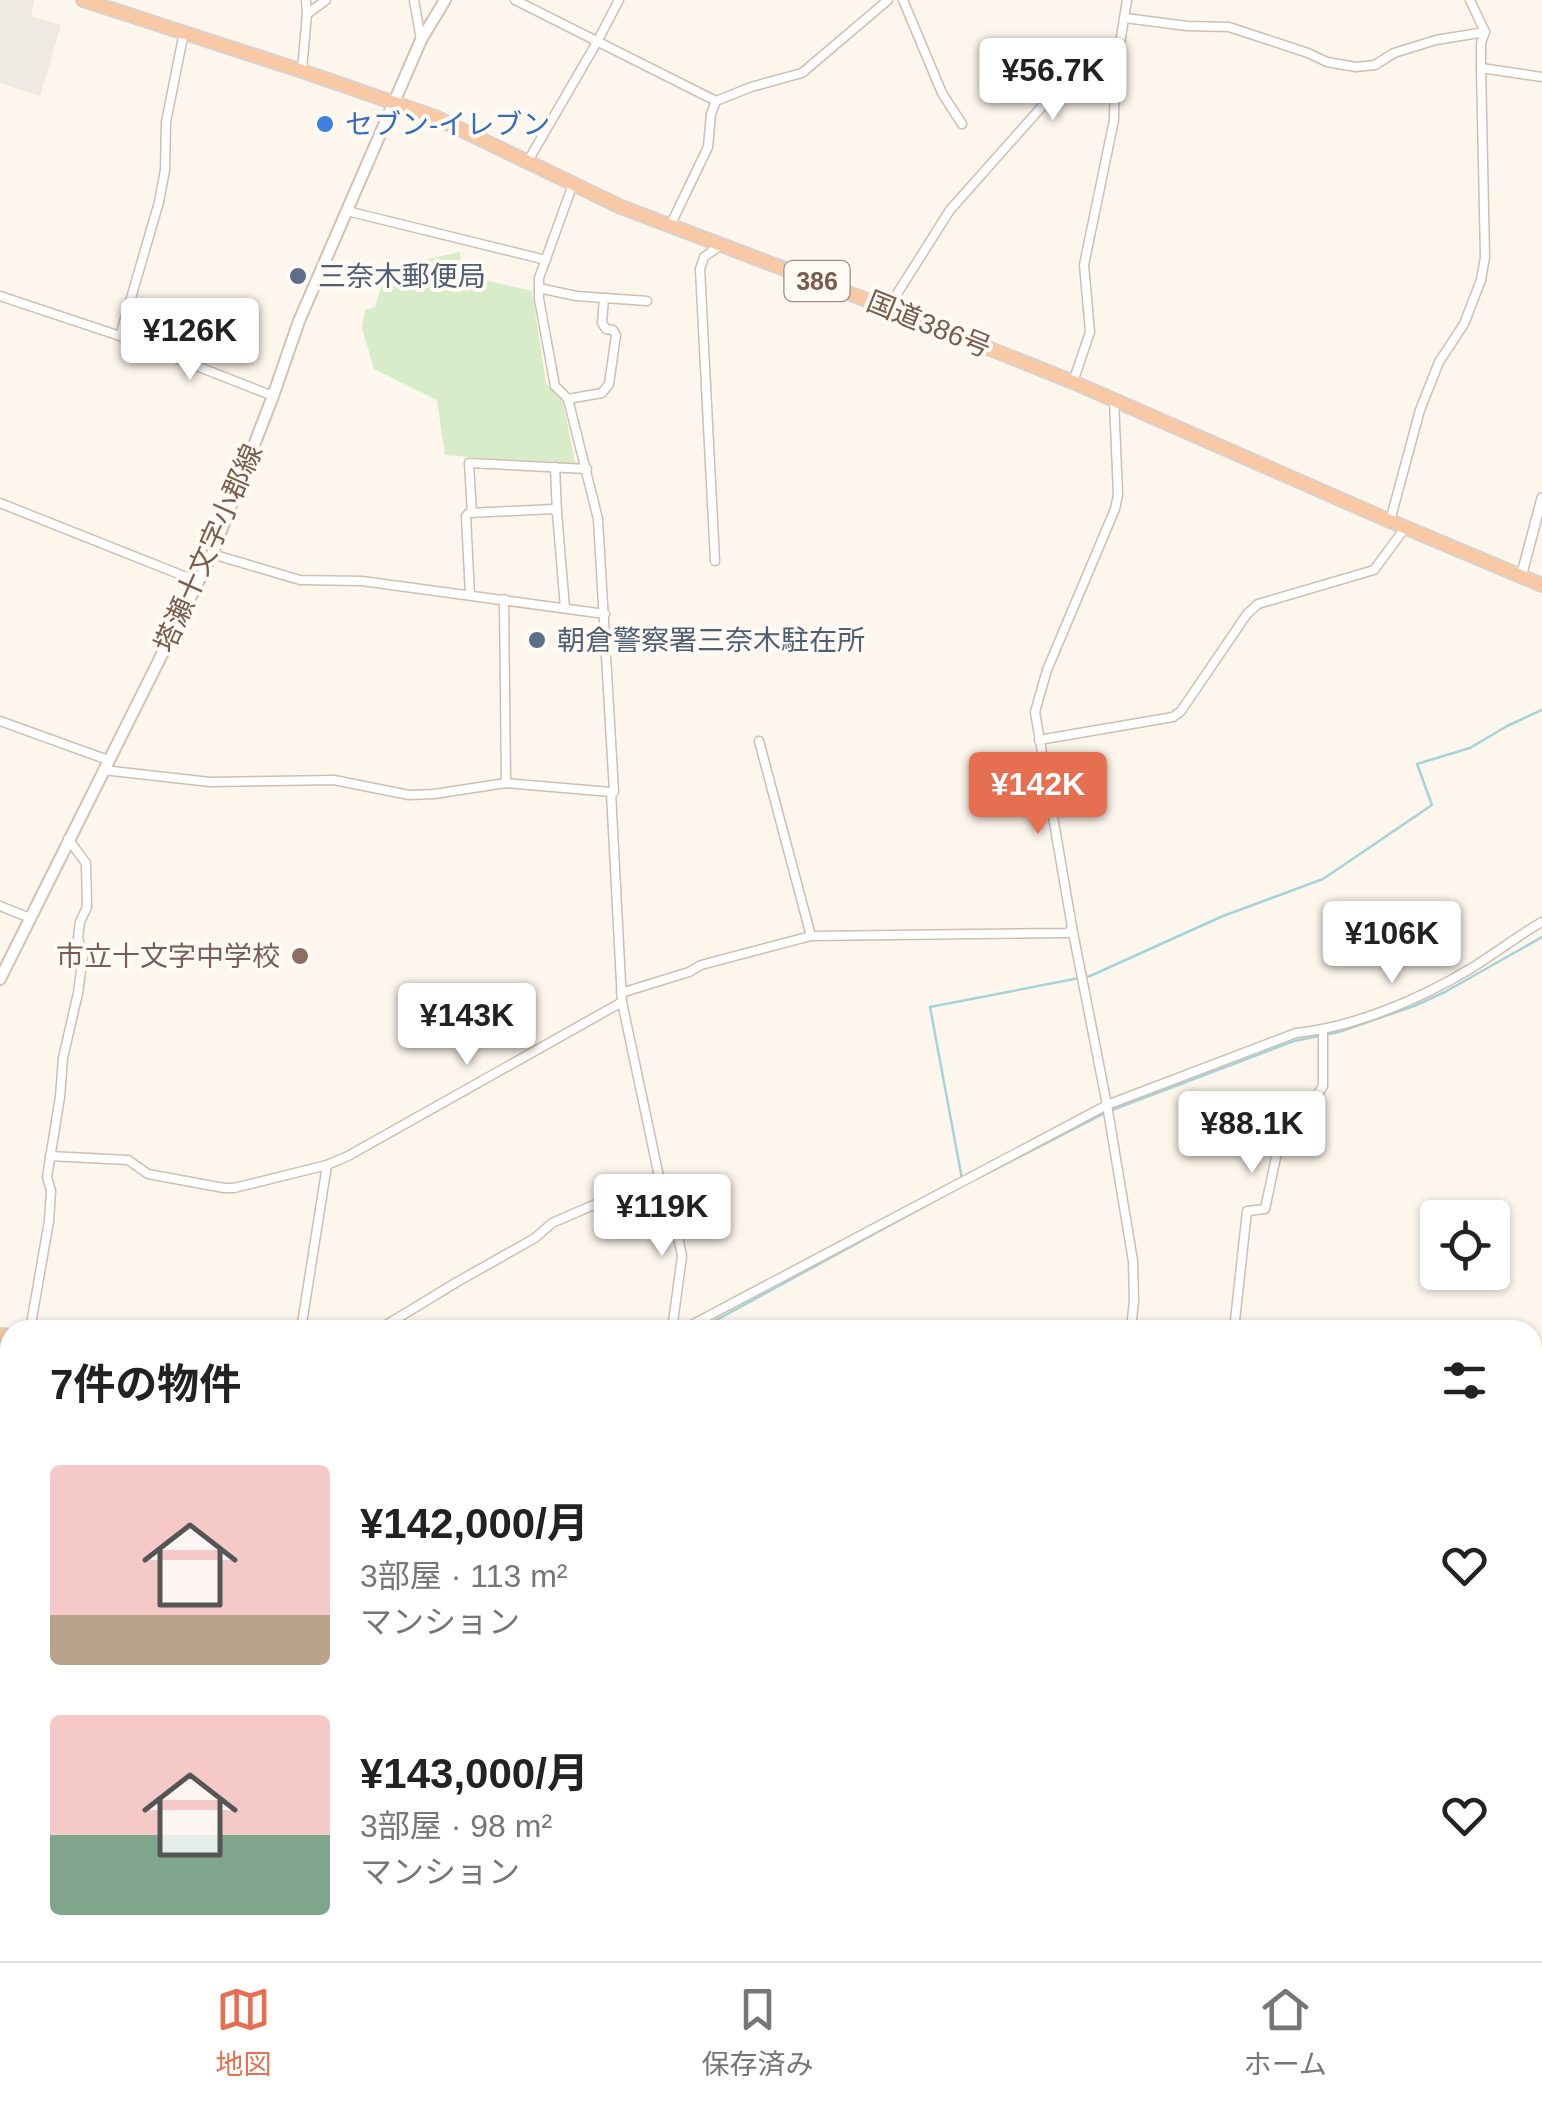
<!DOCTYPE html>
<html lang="ja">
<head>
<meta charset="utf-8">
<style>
  :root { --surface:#fff; --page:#f2f2f2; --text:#222; --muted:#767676; --line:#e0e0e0; --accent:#e76f51 }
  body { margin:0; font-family:Helvetica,"Noto Sans JP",sans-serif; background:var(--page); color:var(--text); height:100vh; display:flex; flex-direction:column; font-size:38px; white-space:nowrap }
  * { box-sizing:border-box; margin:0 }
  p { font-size:32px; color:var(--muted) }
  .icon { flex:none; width:55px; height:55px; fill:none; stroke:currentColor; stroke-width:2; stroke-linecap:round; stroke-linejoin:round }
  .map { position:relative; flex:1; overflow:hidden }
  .side { position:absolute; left:0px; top:1320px; width:1542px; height:642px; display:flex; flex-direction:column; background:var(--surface); border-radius:30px 30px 0 0; box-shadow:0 2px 8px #0004 }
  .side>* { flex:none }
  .buttons { position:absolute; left:1420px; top:1200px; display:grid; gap:20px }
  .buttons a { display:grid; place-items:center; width:90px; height:90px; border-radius:10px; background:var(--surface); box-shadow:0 2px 8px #0004; font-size:50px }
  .price { position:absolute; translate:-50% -85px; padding:0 22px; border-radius:10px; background:#fff; color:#222; font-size:32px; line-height:65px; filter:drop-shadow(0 2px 5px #0008) }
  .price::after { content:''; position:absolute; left:50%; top:60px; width:30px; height:22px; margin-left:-15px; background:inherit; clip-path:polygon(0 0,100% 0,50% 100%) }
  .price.current { background:var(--accent); color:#fff }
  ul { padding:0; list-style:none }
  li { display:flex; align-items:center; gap:30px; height:250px; padding:0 50px }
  li span { display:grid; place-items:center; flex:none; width:280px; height:200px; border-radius:10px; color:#555 }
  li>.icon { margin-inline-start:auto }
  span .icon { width:120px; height:120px; fill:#fffc; stroke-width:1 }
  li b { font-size:42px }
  h2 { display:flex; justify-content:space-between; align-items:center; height:120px; padding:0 50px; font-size:42px }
  .dock { display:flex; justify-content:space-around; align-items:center; height:140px; border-top:2px solid var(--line); background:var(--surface); font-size:28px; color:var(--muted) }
  .dock a { display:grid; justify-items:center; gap:5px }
  .dock .current { color:var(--accent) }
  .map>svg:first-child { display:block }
  .industrial { fill:#efe9e4 }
  .green { fill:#d8ecc9 }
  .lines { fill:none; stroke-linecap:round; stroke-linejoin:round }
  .stream { stroke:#a5d3da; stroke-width:2.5 }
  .river { stroke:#bfe3e8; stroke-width:15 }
  .minor-casing { stroke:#d1beb0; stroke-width:11 }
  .tertiary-casing { stroke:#d1beb0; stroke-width:12 }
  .secondary-casing { stroke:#d6c0b0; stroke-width:14 }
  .trunk-casing { stroke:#dad1cd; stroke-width:16 }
  .minor { stroke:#fff; stroke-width:8 }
  .tertiary { stroke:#fff; stroke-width:9 }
  .secondary { stroke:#fff; stroke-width:10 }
  .trunk { stroke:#f9c8a4; stroke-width:12 }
  .shop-dot { fill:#3f7fe0; stroke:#fffaf3; stroke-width:4 }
  .service-dot { fill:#5c6f8a; stroke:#fffaf3; stroke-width:4 }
  .education-dot { fill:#8d6e63; stroke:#fffaf3; stroke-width:4 }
  .labels { text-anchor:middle; stroke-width:8; stroke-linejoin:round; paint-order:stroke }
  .shield { fill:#fffaf3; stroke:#a28b7f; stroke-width:2.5 }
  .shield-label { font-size:25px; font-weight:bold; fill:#7a5c4d }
  .shop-label { font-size:28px; fill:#366cbe; stroke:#fffaf3; text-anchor:start }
  .service-label { font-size:28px; fill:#4e5e75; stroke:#fffaf3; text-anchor:start }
  .street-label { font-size:28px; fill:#7a5c4d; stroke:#fffaf3 }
  .education-label { font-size:28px; fill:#785e54; stroke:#fffaf3; text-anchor:end }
</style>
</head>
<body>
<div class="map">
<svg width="1542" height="1961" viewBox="0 0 1542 1961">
  <rect width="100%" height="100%" fill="#fdf6ec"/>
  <polygon class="industrial" points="0,0 34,0 31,16 61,25 40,96 0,83"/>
  <polygon class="green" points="460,252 462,275 532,291 546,383 563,403 576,466 445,455 437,400 374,369 362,328 365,310 375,307 387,268"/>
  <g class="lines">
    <g class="stream">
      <polyline points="1112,1110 1294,1041 1339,1032 1414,1006 1445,992 1542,937"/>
      <polyline points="962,1179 930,1007 1090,976 1223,916 1323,879 1432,805 1417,764 1470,748 1507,726 1542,710"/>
      <polyline points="976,1179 1103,1114"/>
      <polyline points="698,1330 951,1192"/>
      <polyline points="1532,1594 1535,1600 1532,1639"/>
      <polyline points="0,1885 10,1883"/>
      <polyline points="612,1952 612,1961"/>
    </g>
    <g class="river">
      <polyline points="1532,1778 1542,1772"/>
      <polyline points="1254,1961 1262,1952"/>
    </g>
    <defs>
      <g id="minor">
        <polyline points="414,0 421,40"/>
        <polyline points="515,0 716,101"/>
        <polyline points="903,0 942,93 962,124"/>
        <polyline points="307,14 326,0"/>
        <polyline points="1125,18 1187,26 1229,27 1308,53 1327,62 1356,67 1375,65 1394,53 1436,40 1485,32"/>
        <polyline points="1481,68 1542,77"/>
        <polyline points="302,70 307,14 306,0"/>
        <polyline points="528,161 597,42 619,0"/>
        <polyline points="573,184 539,278 539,299 555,386 568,399 598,519 614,792 611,792 622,1002 661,1186 679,1241 682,1256 672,1330"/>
        <polyline points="347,211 546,260"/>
        <polyline points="670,226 708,147 711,114 716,101 751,87 802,73 888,0"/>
        <polyline points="539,288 576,296 647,301"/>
        <polyline points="0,296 120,336 273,396"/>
        <polyline points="888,308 950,210 1071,74 1078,69 1115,74"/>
        <polyline points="120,336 159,202 165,170 166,122 184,32"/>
        <polyline points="1073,382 1090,332 1084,265 1114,120 1115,74 1127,0"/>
        <polyline points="568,399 602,393 609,384 616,335 613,330 606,329 602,323 604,298"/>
        <polyline points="1114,400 1118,495 1115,509 1047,670 1035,712 1072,927 1107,1105 1133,1261 1134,1300 1131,1330"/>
        <polyline points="555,467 557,513"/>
        <polyline points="0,503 199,582"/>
        <polyline points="472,513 469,463 587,469"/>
        <polyline points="1390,521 1420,410 1439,362 1464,324 1481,280 1485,257 1481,68 1481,43 1485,32 1470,0"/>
        <polyline points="212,554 300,580 362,581 605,614"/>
        <polyline points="715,561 700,269 704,257 721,245"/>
        <polyline points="470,595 466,516 469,513 554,509 557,513 565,608"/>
        <polyline points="504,599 506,783"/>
        <polyline points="0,721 108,760"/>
        <polyline points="1039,740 1173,717 1181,711 1247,614 1258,604 1374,570 1405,528"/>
        <polyline points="759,741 811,936"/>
        <polyline points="103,770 210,782 334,780 409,795 434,794 506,783 611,792"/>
        <polyline points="0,906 30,918"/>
        <polyline points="621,993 689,972 701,965 811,936 1068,933 1072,927"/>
        <polyline points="50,1156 128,1160 148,1174 224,1188 234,1188 327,1165 348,1156 622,1002"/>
        <polyline points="30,1330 49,1221 51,1191 47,1177 60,1097 63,1058 78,993 83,956 78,938 80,922 87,907 86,863 68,839"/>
        <polyline points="301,1330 327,1165"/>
        <polyline points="378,1330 457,1282 535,1238 552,1223 619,1194 661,1186"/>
        <path d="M682 1330 1107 1105 1296 1033C1355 1027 1420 999 1470 969 1495 954 1517 936 1542 922"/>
        <polyline points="1234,1330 1247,1211 1265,1209 1283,1124 1312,1103 1323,1086 1323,1030"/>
        <polyline points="0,1351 10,1352"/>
        <polyline points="0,1550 10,1551"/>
        <polyline points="0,1605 10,1557"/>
        <polyline points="1532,1704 1542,1698"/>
        <polyline points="1532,1864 1542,1862"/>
        <polyline points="0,1869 10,1857"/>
        <polyline points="0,1942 10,1943"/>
        <polyline points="65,1952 117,1961"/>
        <polyline points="616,1952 617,1961"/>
        <polyline points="1132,1952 1133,1961"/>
        <polyline points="1026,1961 1043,1952"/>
        <polyline points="1182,1961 1192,1952"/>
        <polyline points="1359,1961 1364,1952"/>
      </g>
      <g id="tertiary">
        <polyline points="1521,577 1542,498"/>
        <polyline points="1532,1524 1542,1514"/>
      </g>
      <polyline id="secondary" points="0,979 212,554 273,396 299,321 421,40 445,0"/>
      <g id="trunk">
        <polyline points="83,0 302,71 435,117 621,207 888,308 1073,382 1390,521 1542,585"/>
        <polyline points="0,1335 10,1336"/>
        <polyline points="1532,1495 1542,1495"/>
      </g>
    </defs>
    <use href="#minor" class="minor-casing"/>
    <use href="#tertiary" class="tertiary-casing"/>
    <use href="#secondary" class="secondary-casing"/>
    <use href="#trunk" class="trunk-casing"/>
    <use href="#minor" class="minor"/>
    <use href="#tertiary" class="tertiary"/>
    <use href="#secondary" class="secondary"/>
    <use href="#trunk" class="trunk"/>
  </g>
  <circle class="shop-dot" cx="325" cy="124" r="10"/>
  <g class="service-dot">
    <circle cx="298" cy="276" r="10"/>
    <circle cx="537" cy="640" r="10"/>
  </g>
  <circle class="education-dot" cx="300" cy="956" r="10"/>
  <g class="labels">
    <rect class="shield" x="784.5" y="261" width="65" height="40" rx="8"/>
    <g class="shield-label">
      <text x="817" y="290">386</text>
    </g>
    <g class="shop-label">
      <text x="345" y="134">セブン-イレブン</text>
    </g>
    <g class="service-label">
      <text x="318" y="286">三奈木郵便局</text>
      <text x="557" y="650">朝倉警察署三奈木駐在所</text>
    </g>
    <g class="street-label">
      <text transform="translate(929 324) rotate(22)" y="10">国道386号</text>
      <text transform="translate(208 548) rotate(-66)" y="10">塔瀬十文字小郡線</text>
    </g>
    <g class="education-label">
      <text x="280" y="966">市立十文字中学校</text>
    </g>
  </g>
</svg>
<div class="buttons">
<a><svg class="icon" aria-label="locate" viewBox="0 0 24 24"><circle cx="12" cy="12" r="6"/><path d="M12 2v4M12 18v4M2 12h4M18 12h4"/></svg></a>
</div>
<b class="price" style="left:1053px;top:123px">¥56.7K</b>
<b class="price" style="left:190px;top:383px">¥126K</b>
<b class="price current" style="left:1038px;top:837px">¥142K</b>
<b class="price" style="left:1392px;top:986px">¥106K</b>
<b class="price" style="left:467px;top:1068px">¥143K</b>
<b class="price" style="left:1252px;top:1176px">¥88.1K</b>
<b class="price" style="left:662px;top:1259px">¥119K</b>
<section class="side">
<h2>7件の物件<svg class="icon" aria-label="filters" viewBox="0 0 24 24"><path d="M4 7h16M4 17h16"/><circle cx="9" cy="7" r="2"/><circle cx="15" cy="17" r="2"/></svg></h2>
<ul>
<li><span style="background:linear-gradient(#f6c9c9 75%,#b9a48a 0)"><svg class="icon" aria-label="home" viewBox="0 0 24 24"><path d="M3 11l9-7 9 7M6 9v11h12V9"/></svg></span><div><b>¥142,000/月</b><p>3部屋 · 113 m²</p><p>マンション</p></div><svg class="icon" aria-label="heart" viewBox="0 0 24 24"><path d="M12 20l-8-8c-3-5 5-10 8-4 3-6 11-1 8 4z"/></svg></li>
<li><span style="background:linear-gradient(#f6c9c9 60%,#7fa58c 0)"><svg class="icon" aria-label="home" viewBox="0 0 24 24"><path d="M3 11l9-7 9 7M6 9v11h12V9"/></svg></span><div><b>¥143,000/月</b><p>3部屋 · 98 m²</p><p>マンション</p></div><svg class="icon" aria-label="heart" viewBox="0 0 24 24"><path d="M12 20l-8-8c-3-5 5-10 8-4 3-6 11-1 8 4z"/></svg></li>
</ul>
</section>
</div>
<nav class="dock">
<a class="current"><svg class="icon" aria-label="map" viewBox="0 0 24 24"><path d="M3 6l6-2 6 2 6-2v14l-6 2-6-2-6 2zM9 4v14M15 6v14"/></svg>地図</a>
<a><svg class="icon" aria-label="saved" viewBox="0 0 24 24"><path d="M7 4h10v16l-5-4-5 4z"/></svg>保存済み</a>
<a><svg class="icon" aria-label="home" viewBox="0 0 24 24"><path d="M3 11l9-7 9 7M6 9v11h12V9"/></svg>ホーム</a>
</nav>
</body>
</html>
